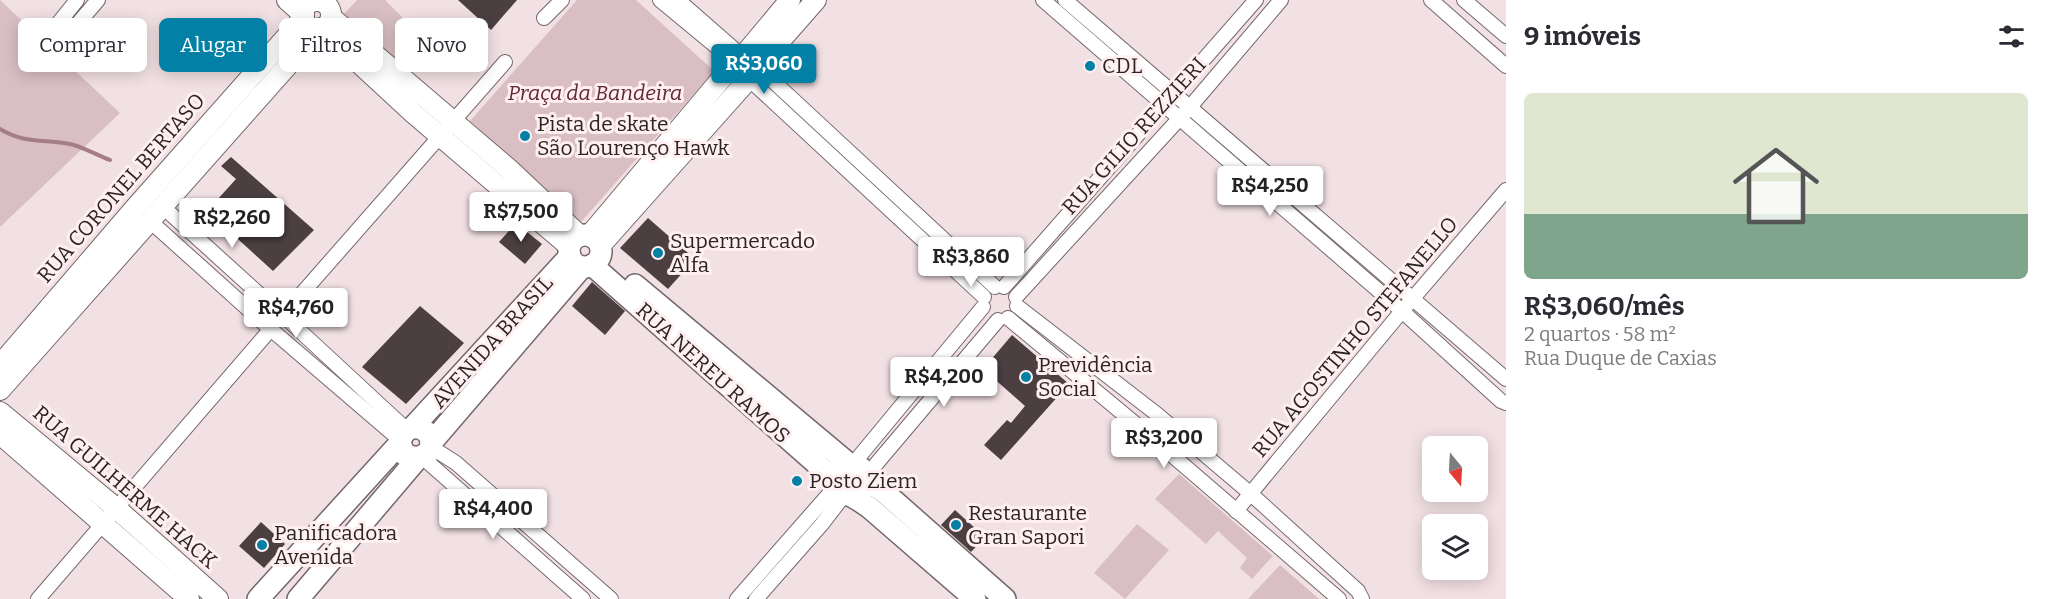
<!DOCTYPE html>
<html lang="pt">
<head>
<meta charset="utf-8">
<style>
  :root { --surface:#fff; --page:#f2f2f3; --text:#2b2b33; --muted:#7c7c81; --line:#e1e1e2; --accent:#0280a5 }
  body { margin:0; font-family:Bitter,serif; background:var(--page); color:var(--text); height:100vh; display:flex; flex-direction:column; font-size:22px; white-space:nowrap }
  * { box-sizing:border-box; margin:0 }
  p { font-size:20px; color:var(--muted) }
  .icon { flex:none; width:33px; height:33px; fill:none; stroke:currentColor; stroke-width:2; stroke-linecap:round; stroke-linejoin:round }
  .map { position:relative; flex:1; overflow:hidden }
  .panel { display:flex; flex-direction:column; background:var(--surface); width:540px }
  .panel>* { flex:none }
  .banner { position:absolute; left:18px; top:18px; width:570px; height:54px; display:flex; gap:12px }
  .needle { width:39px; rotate:162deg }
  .fabs { position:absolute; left:1422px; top:436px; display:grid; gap:12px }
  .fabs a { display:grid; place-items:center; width:66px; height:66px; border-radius:9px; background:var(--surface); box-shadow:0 3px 15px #0003; font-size:30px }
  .price { position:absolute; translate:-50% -51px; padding:0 14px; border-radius:6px; background:#fff; color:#222; font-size:20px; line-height:39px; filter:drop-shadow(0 2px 3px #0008) }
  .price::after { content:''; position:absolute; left:50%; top:36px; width:18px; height:14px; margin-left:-9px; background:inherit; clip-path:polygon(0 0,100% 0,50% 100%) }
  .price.active { background:var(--accent); color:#fff }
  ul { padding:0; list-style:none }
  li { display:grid; align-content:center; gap:12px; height:318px; padding:0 18px }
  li+li { border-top:2px solid var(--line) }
  li span { display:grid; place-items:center; height:186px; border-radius:9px; color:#555 }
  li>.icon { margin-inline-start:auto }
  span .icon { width:108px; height:108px; fill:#fffc; stroke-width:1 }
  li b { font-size:26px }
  h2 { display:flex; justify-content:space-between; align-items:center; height:72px; padding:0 18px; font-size:26px }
  .chip { padding:0 21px; border-radius:9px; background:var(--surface); box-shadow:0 3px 15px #0003; font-size:21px; line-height:54px }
  .chip.active { background:var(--accent); color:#fff }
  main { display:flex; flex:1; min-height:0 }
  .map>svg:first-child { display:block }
  .green { fill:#d9bfc3 }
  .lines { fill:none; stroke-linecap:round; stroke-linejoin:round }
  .stream { stroke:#a57d84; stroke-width:4 }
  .building { fill:#4b3f41 }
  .street-casing { stroke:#756769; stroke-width:16 }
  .secondary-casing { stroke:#756769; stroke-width:22 }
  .primary-casing { stroke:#756769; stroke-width:24 }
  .street { stroke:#fff; stroke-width:14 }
  .secondary { stroke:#fff; stroke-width:20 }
  .primary { stroke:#fff; stroke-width:21 }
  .poi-dot { fill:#0280a5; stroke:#ffeff1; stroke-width:2 }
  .labels { text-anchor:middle; stroke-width:6; stroke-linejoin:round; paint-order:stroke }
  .poi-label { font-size:21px; fill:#2a2425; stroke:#ffeff1; text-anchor:start }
  .park-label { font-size:21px; font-style:italic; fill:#5e2835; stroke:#ffeff1 }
  .street-label { font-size:21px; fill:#2a2425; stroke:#ffeff1 }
</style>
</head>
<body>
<main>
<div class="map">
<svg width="1506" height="599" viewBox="0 0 1506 599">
  <rect width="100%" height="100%" fill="#f2e1e4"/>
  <g class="green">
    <polygon points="0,0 120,113 0,227"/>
    <polygon points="357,0 385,0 420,35 398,63 344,14"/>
    <polygon points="577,0 636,0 714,71 581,222 470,121"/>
    <polygon points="1179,474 1273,556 1252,579 1240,568 1247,558 1218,531 1206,544 1155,499"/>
    <polygon points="1137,524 1169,550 1125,599 1094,573"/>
    <polygon points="1280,565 1319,599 1248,599"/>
  </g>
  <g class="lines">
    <path class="stream" d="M0 129C24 144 44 139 70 144 83 147 97 155 110 160"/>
  </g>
  <g class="building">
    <polygon points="458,0 517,0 491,30"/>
    <polygon points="231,157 314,230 273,271 207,211 236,179 221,166"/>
    <polygon points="648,218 695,259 668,289 620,248"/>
    <polygon points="516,223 542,244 525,264 499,242"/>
    <polygon points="592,282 625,311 605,335 572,306"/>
    <polygon points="420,306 464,343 406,404 362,367"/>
    <polygon points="1012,335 1069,384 1001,460 984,445 1007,420 1011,423 1025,406 983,369"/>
    <polygon points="955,510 985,537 971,552 941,525"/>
    <polygon points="261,522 285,544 264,568 239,546"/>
  </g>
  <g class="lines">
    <defs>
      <g id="street">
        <polyline points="77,0 44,41 53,50 57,48 98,0"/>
        <polyline points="660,0 735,62"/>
        <polyline points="678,0 742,56"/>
        <polyline points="1043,0 1402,311 1501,401 1506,403"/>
        <polyline points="1065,0 1506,379"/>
        <polyline points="1431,0 1506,66"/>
        <polyline points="1464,0 1506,36"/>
        <polyline points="544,18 562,0"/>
        <polyline points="760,69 995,287"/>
        <polyline points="751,81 984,297"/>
        <polyline points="163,207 280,313"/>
        <polyline points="150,221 268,327"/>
        <polyline points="1004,287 1256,0"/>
        <polyline points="1016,297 1190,107 1281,0"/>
        <polyline points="1017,306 1158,415 1251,494 1358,591 1362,599"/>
        <polyline points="283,315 505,62"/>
        <polyline points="286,318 407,430"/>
        <polyline points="1008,318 1144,431 1339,599"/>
        <polyline points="274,332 400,440"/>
        <polyline points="431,447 456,463 611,599"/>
        <polyline points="422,457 583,599"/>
        <polyline points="853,464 983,307"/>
        <polyline points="866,476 998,320"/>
        <polyline points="1236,511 1402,311 1506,190"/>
        <polyline points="38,599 270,330"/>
        <polyline points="737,599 836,486"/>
        <polyline points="756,599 822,524 845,494"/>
      </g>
      <g id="secondary">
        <polyline points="287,0 304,15"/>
        <circle cx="317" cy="15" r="14"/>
        <polyline points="331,17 509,169 580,236"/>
        <polyline points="321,28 413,113 570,247"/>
        <polyline points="744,55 790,0"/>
        <polyline points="759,65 816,0"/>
        <polyline points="589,236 733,65"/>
        <polyline points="600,246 746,82"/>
        <polyline points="0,365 135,208 304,17"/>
        <polyline points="0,390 320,29"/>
        <polyline points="0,412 117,509 218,599"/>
        <polyline points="0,434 189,599"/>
      </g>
      <g id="primary">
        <circle cx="585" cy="251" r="16"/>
        <polyline points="592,265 835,480"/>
        <polyline points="635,285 849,464"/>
        <polyline points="412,428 570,256"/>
        <polyline points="431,443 582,267"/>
        <polyline points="866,480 884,492 1005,599"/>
        <path d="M851 495 862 491 866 480 861 468 849 464C838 467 829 480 839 491 843 494 848 494 853 497 859 500 864 504 870 508L975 599"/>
        <path d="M258 599 400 443C405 417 439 427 429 452L418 458 405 455 400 443"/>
        <polyline points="298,599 418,458"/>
      </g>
    </defs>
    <use href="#street" class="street-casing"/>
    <use href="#secondary" class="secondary-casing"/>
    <use href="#primary" class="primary-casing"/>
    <use href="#street" class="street"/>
    <use href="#secondary" class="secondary"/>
    <use href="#primary" class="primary"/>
  </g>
  <g class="poi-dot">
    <circle cx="1090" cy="66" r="6"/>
    <circle cx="525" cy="136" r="6"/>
    <circle cx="658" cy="253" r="6"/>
    <circle cx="1026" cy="377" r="6"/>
    <circle cx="797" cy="481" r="6"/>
    <circle cx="956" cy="525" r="6"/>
    <circle cx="262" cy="545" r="6"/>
  </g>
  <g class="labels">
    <g class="poi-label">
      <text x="1102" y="73">CDL</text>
      <text x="537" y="131">Pista de skate<tspan x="537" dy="24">São Lourenço Hawk</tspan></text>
      <text x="670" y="248">Supermercado<tspan x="670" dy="24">Alfa</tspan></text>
      <text x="1038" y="372">Previdência<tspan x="1038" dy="24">Social</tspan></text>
      <text x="809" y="488">Posto Ziem</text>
      <text x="968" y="520">Restaurante<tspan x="968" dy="24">Gran Sapori</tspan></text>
      <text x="274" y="540">Panificadora<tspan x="274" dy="24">Avenida</tspan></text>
    </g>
    <g class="park-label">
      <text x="595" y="100">Praça da Bandeira</text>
    </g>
    <g class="street-label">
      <text transform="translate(1134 136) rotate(-48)" y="7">RUA GILIO REZZIERI</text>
      <text transform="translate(121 188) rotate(-49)" y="7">RUA CORONEL BERTASO</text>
      <text transform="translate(1355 337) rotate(-50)" y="7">RUA AGOSTINHO STEFANELLO</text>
      <text transform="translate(492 342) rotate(-48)" y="7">AVENIDA BRASIL</text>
      <text transform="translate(713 373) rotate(42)" y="7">RUA NEREU RAMOS</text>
      <text transform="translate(125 487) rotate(41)" y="7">RUA GUILHERME HACK</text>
    </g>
  </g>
</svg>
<div class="fabs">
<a><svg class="needle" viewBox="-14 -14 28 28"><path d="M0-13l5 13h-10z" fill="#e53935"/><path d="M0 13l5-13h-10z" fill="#7c7c81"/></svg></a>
<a><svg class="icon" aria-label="layers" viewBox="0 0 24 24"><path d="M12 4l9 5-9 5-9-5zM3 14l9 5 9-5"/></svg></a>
</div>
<b class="price active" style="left:764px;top:95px">R$3,060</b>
<b class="price" style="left:1270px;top:217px">R$4,250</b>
<b class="price" style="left:521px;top:243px">R$7,500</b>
<b class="price" style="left:232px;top:249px">R$2,260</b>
<b class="price" style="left:971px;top:288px">R$3,860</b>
<b class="price" style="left:296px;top:339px">R$4,760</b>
<b class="price" style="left:944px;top:408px">R$4,200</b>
<b class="price" style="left:1164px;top:469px">R$3,200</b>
<b class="price" style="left:493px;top:540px">R$4,400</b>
<div class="banner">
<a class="chip">Comprar</a>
<a class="chip active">Alugar</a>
<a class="chip">Filtros</a>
<a class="chip">Novo</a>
</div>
</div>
<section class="panel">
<h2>9 imóveis<svg class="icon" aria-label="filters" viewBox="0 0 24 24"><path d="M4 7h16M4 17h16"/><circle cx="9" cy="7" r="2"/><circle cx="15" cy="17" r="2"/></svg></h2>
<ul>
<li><span style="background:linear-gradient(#dfe7d0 65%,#7fa58c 0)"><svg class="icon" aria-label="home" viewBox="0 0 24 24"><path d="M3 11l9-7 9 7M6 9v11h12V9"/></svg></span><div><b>R$3,060/mês</b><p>2 quartos · 58 m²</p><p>Rua Duque de Caxias</p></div></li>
</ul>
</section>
</main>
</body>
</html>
